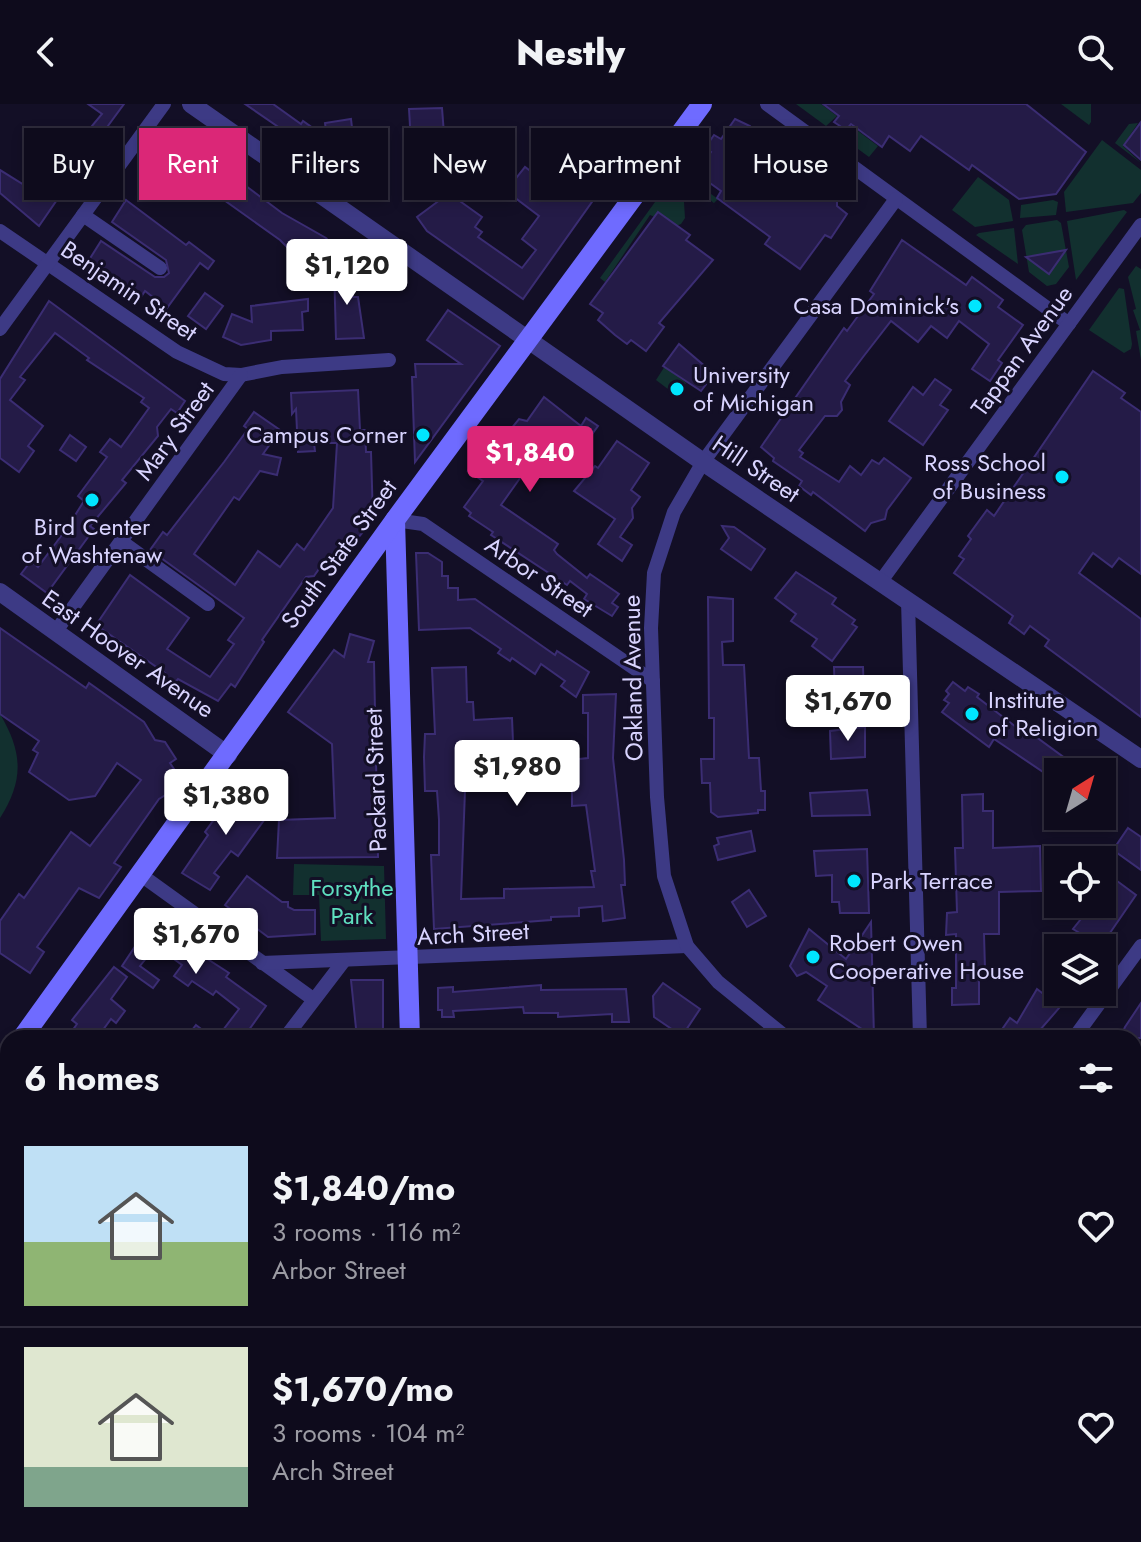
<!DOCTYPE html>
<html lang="en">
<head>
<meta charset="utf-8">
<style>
  :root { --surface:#0e0b1c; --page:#1c1929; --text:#f1f3f6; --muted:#9b9ba3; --line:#2e2b3b; --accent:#db2777 }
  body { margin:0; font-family:Jost,sans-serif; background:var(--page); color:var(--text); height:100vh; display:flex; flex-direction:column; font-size:30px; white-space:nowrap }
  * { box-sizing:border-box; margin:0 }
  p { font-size:26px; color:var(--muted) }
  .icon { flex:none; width:44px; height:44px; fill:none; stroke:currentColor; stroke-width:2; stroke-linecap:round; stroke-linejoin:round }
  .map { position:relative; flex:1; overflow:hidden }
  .drawer { position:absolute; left:0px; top:926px; width:1142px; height:512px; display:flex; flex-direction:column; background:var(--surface); border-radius:24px 24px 0 0; box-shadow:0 4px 12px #0003,0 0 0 2px var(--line) }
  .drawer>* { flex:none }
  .top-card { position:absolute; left:24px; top:24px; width:1094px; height:72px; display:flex; gap:16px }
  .needle { width:52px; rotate:37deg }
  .controls { position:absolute; left:1044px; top:654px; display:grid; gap:16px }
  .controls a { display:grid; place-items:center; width:72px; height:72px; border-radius:0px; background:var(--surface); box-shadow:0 4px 12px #0003,0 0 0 2px var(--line); font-size:40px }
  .price { position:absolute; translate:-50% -68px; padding:0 18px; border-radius:8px; background:#fff; color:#222; font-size:26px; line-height:52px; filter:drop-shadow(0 2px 4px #0008) }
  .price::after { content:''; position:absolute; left:50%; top:48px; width:24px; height:18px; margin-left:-12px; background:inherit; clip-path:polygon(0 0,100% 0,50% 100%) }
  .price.current { background:var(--accent); color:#fff }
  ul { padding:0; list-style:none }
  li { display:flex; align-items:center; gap:24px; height:200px; padding:0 24px }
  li+li { border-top:2px solid var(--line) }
  li span { display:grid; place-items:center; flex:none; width:224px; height:160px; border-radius:0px; color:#555 }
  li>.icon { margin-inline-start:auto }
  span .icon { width:96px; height:96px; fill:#fffc; stroke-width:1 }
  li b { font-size:34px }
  h2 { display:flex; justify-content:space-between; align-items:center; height:96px; padding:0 24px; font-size:34px }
  .pill { padding:0 28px; border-radius:0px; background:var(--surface); box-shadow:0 4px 12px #0003,0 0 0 2px var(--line); font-size:28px; line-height:72px }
  .pill.current { background:var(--accent); color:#fff }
  header { display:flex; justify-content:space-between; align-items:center; height:104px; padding:0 24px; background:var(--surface); font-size:36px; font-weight:800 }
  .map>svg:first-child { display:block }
  .green { fill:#12302f; fill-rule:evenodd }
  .building { fill:#241b47; stroke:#3b2d73; stroke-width:2 }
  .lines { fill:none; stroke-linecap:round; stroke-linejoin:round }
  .minor { stroke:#3d3a85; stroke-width:14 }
  .tertiary { stroke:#3d3a85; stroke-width:18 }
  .secondary { stroke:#6f6bff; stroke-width:20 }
  .poi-dot { fill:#00e5ff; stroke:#130f26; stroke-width:3 }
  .labels { text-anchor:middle; stroke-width:6; stroke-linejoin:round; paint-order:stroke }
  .street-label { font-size:24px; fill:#d9d4ff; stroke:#130f26 }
  .poi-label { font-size:24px; fill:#d9d4ff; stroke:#130f26; text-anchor:start }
  .park-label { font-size:24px; fill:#5fe0c0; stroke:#130f26 }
</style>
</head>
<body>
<header><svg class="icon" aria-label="back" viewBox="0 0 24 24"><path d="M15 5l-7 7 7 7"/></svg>Nestly<svg class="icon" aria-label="search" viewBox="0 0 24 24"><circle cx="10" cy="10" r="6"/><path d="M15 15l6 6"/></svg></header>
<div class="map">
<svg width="1141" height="1438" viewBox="0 0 1141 1438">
  <rect width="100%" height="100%" fill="#130f26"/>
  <g class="green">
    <polygon points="796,0 821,0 837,12 826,22"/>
    <polygon points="1061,0 1091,0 1091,18 1089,21"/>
    <polygon points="1138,19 1123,42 1141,59 1115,39 1129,20"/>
    <polygon points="850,21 878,42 869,53 843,34"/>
    <polygon points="1102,36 1141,66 1141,89 1133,99 1066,108 1064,88"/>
    <polygon points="700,37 712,47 693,77 718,95 714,99 676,71 683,60 692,66 702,51 694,45"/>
    <polygon points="978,73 1009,96 1013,117 975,123 952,106"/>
    <polygon points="670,85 684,98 685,114 681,120 676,122 650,111 605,178 600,174 663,87"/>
    <polygon points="1053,96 1058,98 1056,111 1020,114 1021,101"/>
    <polygon points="1124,106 1127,108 1076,176 1067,117"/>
    <path d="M1057 116 1061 119 1069 163 1056 180 1047 182 1029 168 1022 126 1026 121ZM1066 147 1049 169 1027 153V152Z"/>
    <polygon points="1014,124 1018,160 976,131 979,129"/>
    <polygon points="1136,162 1141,165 1141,256 1136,227 1140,226 1133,206 1136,205 1128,173"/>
    <polygon points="1119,184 1124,185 1132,240 1131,245 1124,249 1089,226"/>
    <polygon points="665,262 686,279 677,292 656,276"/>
    <path d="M0 610C23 649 24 676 0 714Z"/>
    <polygon points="294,760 384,762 386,835 321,837 319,791 293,791"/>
  </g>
  <g class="building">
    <polygon points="88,0 124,0 102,30 111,37 93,61 86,56 67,83 70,86 63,96 59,93 39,122 0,89 0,66 37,89 56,65 51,61 61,48 67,52 102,10"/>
    <polygon points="245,0 273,0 301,20 303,17 317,27 306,42"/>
    <polygon points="823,0 1026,0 1086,48 1056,90 1019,95 972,61 969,66 921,32 910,47 889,32 882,43 851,20 846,26 834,18 839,12"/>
    <polygon points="442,4 447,69 455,68 456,83 418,85 415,56 412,56 409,5"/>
    <polygon points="351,15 353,32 344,33 346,81 321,66 324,32 327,34 325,19"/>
    <polygon points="735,15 750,22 761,34 754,44 793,73 799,65 837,96 837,102 847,110 831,134 825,131 800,165 765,140 770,133 717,94 721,87 696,69 711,48 705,44 714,31 721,35"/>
    <polygon points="1141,18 1141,56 1124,41"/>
    <polygon points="609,27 631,43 523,195 427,127 417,113 456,84 457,95 482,113 475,123 482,128 478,133 522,164 536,146 522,135 539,112 506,87 525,63 562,91"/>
    <polygon points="177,29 237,70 234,73 282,109 326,134 336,145 311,167 280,136 224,96 227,92 198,71 196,75 177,61 173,67 158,55"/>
    <polygon points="126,96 186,141 189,138 214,157 208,165 200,159 167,204 145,187 141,193 89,156 101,137 155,173 164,173 169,169 166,156 112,118"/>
    <polygon points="658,108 690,131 686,136 713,156 659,219 664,223 646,247 631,236 627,240 615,231 598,216 603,209 590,200"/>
    <polygon points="902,136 966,181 972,173 1003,196 998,203 1023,221 998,256 1002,259 990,277 972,265 989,240 959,217 947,234 931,222 918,238 891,217 863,253 845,277 850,281 841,298 842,306 837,312 825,312 799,346 803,349 800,353 839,378 850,362 861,371 872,356 879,360 884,354 911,374 887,406 885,415 871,419 865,427 813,388 811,391 799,382 802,377 773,357 774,354 761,343 844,224 847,227 874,190 870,187"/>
    <polygon points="1066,146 1049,170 1026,153"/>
    <polygon points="334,163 346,163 352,169 353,193 358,193 364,234 336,235"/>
    <polygon points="205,189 223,202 206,225 188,212"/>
    <polygon points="308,195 308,207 302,208 303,226 271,227 271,236 241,241 223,233 232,210 252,218 251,202"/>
    <polygon points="49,197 185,297 177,309 171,305 157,323 158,332 122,376 126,379 90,422 94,425 47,489 21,470 31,457 38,463 67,424 84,397 78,392 107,353 100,348 110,335 121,343 149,304 141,298 144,294 87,256 89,254 55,229 20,273 25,276 10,296 43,322 28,342 34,347 19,368 0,354 0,275"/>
    <polygon points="448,206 500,242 415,358 412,273 416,273 415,260 461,260 427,236"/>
    <polygon points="679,240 714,270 701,287 663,262"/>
    <polygon points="1093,267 1125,289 1121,294 1141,308 1141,470 1119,454 1112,463 1093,449 1079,469 1141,515 1141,613 1045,542 1049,536 1030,522 1024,530 1009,519 1013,512 954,469 964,455 959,452 971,435 968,432 987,406 994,412"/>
    <polygon points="935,275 951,286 940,301 948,306 923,341 889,317 913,283 923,291"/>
    <polygon points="358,286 360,326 365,326 366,348 371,348 373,416 358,434 353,431 333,460 326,455 314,472 306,473 262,536 264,538 235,583 231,580 218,597 178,575 173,581 162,573 165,569 96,521 130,471 189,514 167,545 210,573 234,540 228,536 244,514 150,446 163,428 167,431 224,358 248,325 244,322 254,308 280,326 263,350 281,354 277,371 260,367 239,396 234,393 194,450 235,481 258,447 280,463 297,440 304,446 333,404 337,339 314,339 315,347 298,348 296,305 292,310 291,289"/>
    <polygon points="544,293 581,322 586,314 598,322 584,341 566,327 544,359 535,353 501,401 558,440 554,446 557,450 587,474 590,470 619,490 612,499 618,503 612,512 584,495 587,490 570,477 567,481 491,431 493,428 469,412 471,409 464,403 483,377 468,367 493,330 502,336 519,315 527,317"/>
    <polygon points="70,331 86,343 76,357 60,346"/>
    <polygon points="617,337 649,359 631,386 640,393 632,404 633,414 620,433 632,441 622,457 598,440 615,415 574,387 595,362 598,364"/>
    <polygon points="722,422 734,423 765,445 751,466 721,445 729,434"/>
    <polygon points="416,449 428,449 442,458 442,472 448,472 448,484 458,484 458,496 475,495 555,551 557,547 589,568 576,593 561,582 565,577 541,560 535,570 512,554 510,557 498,549 501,545 470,524 419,526"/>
    <polygon points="796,468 836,494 832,500 855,516 852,520 857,523 832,557 812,542 817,535 791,517 796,510 775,494"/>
    <polygon points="708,493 733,495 733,537 722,538 723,561 744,561 749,654 759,654 761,687 765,687 765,706 758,706 758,709 718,713 711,708 710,679 702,679 701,655 714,655 714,614 709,614"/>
    <polygon points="0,524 86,584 89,579 144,618 155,636 165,638 176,655 170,659 178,671 177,684 159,695 114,759 121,763 99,794 79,784 37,843 44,848 30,869 0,849 0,817 19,790 24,794 71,728 90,742 141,676 117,659 95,692 69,696 29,668 38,649 33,646 39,637 0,610"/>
    <polygon points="350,530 374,537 368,558 374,558 378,753 277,754 279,716 335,714 332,640 288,608 334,546 344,553"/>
    <polygon points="466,563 467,598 473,598 474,616 512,614 513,638 510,638 511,685 465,686 461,795 504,794 504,785 594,783 591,767 595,767 586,701 572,702 572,674 553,672 553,658 588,654 588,609 583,609 583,591 616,590 613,654 624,756 625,781 621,781 625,814 603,817 602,802 579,804 579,812 551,813 551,816 434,825 431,751 439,751 439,716 437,687 425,687 424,653 425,630 435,630 432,564"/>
    <polygon points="834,563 863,563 864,593 835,594"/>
    <polygon points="953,578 965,587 968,583 979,590 977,593 1020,626 1032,630 1084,668 1058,668 1058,678 994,635 989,643 942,608 949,599 944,596 949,590 946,587"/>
    <polygon points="865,623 865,653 831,655 830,627"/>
    <polygon points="237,684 270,708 238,752 231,747 214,769 219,773 210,786 182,769 208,731 205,728"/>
    <polygon points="867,686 870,711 812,712 810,689"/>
    <polygon points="983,690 983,707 993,707 993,744 1040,742 1041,787 999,788 999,830 984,830 985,865 979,865 979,900 952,901 952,884 956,884 956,830 946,831 947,809 957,808 955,744 963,744 962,691"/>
    <polygon points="1128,724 1141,733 1141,766 1113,746"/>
    <polygon points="751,727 755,747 718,756 714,742 719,740 717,734"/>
    <polygon points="867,745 869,809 840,809 839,798 832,798 832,771 816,772 814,747"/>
    <polygon points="247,772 282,798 288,798 288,803 294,806 315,806 315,830 268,833 225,801"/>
    <polygon points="1113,774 1136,791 1101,842 1073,825 1093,800 1102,800 1102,788"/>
    <polygon points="749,786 766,812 747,823 732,798"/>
    <polygon points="154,814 169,824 166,828 229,869 226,873 266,902 243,934 217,934 239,905 216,887 213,891 192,877 188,882 174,872 182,861 156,842 140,862 159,876 153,884 122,862"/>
    <polygon points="871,818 874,933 818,896 827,882 806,868 797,872 790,862 809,825 846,855"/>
    <polygon points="114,863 127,873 111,895 125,907 116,919 111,915 97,934 67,934 77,920 72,916"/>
    <polygon points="351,876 383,876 383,934 357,934"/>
    <polygon points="663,879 700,905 682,932 654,913 653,892"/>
    <polygon points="541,881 541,886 626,885 629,918 612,918 612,910 558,913 558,909 524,909 523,903 453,907 454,913 442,913 442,906 438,906 438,884 453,883 453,888"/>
    <polygon points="1037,885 1060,903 1033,934 1004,934 1008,929 1003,924 1010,914 1017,919"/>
    <polygon points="1141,899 1141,934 1120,934 1125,923"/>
    <polygon points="196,921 213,934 195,934 189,930"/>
  </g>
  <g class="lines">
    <g class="minor">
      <polyline points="767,0 1069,220"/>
      <polyline points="83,111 160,164"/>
      <polyline points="0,127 177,248 224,270 241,271 282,263 389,256"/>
      <polyline points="0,225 164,0"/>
      <polyline points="395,416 423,420 653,577"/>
      <polyline points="122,438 208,500"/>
      <polyline points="881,477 1141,121"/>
      <polyline points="908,496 920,934"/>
      <polyline points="56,527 241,271"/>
      <polyline points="141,771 313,895"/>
      <polyline points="262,859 687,842"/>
      <polyline points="285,934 343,858"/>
      <polyline points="787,934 718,878 687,842 664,772 657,693 651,524 654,469 674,408 703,358 896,95"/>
      <polyline points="1074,934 1141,842"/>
      <polyline points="0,1087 8,1093"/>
      <polyline points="1134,1162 1141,1167"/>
      <polyline points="1134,1226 1141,1217"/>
      <polyline points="0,1326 8,1315"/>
      <polyline points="1134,1349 1141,1354"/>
      <polyline points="0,1419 8,1424"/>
      <polyline points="16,1430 28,1438"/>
      <polyline points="212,1430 223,1438"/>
      <polyline points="635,1430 635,1438"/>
      <polyline points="827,1430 838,1438"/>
      <polyline points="1019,1430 1030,1438"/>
      <polyline points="982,1438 988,1430"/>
    </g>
    <g class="tertiary">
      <polyline points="191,0 703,358 1141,655"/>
      <polyline points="0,488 228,651"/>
    </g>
    <g class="secondary">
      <polyline points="395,416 410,934"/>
      <polyline points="22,934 395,416 702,0"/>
      <polyline points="0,964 8,953"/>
      <polyline points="424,1430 424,1438"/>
    </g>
  </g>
  <g class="poi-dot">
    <circle cx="975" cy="202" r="8"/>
    <circle cx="677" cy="285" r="8"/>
    <circle cx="423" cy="331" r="8"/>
    <circle cx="1062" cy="373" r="8"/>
    <circle cx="92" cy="396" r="8"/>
    <circle cx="972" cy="610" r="8"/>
    <circle cx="854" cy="777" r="8"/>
    <circle cx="813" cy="853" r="8"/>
  </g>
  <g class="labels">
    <g class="street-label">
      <text transform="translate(129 187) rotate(34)" y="8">Benjamin Street</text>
      <text transform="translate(1022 247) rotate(-54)" y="8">Tappan Avenue</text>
      <text transform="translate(175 327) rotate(-54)" y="8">Mary Street</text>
      <text transform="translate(756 365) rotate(34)" y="8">Hill Street</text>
      <text transform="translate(339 450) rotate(-54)" y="8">South State Street</text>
      <text transform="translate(539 473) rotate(34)" y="8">Arbor Street</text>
      <text transform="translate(128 550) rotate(35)" y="8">East Hoover Avenue</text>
      <text transform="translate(633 574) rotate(-91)" y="8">Oakland Avenue</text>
      <text transform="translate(376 676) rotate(-92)" y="8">Packard Street</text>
      <text transform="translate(473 830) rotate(-3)" y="8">Arch Street</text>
    </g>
    <g class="poi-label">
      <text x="959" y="210" text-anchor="end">Casa Dominick's</text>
      <text x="693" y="279">University<tspan x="693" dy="28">of Michigan</tspan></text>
      <text x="407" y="339" text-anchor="end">Campus Corner</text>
      <text x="1046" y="367" text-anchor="end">Ross School<tspan x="1046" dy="28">of Business</tspan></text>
      <text x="92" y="431" text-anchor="middle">Bird Center<tspan x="92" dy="28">of Washtenaw</tspan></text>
      <text x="988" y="604">Institute<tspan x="988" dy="28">of Religion</tspan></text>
      <text x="870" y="785">Park Terrace</text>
      <text x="829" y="847">Robert Owen<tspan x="829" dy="28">Cooperative House</tspan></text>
    </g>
    <g class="park-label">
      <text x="352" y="792">Forsythe<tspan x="352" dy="28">Park</tspan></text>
    </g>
  </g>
</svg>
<div class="controls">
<a><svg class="needle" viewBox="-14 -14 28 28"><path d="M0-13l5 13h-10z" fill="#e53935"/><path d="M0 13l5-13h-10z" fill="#9b9ba3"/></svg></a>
<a><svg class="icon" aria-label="locate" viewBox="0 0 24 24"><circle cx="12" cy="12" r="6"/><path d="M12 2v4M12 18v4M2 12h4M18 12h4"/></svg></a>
<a><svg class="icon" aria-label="layers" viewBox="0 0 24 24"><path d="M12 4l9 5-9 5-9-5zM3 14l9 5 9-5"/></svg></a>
</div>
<b class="price" style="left:347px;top:203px">$1,120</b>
<b class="price current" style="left:530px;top:390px">$1,840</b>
<b class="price" style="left:848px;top:639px">$1,670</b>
<b class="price" style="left:517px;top:704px">$1,980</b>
<b class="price" style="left:226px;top:733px">$1,380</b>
<b class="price" style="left:196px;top:872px">$1,670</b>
<div class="top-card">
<a class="pill">Buy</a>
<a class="pill current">Rent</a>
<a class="pill">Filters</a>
<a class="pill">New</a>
<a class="pill">Apartment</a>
<a class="pill">House</a>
</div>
<section class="drawer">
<h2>6 homes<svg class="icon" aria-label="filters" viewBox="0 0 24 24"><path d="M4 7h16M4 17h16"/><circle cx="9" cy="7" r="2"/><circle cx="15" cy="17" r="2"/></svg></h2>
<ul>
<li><span style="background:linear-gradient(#bfe0f5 60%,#8fb573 0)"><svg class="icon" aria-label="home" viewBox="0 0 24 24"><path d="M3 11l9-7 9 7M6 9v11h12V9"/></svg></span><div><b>$1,840/mo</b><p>3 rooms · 116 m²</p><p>Arbor Street</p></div><svg class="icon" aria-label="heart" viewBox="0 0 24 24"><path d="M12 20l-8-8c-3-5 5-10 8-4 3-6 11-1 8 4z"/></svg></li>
<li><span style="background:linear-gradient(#dfe7d0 75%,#7fa58c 0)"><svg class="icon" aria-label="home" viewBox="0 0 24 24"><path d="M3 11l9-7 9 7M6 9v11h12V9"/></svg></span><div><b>$1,670/mo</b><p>3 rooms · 104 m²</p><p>Arch Street</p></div><svg class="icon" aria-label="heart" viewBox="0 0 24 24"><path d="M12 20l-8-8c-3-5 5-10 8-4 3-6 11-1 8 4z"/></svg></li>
</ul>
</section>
</div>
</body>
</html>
